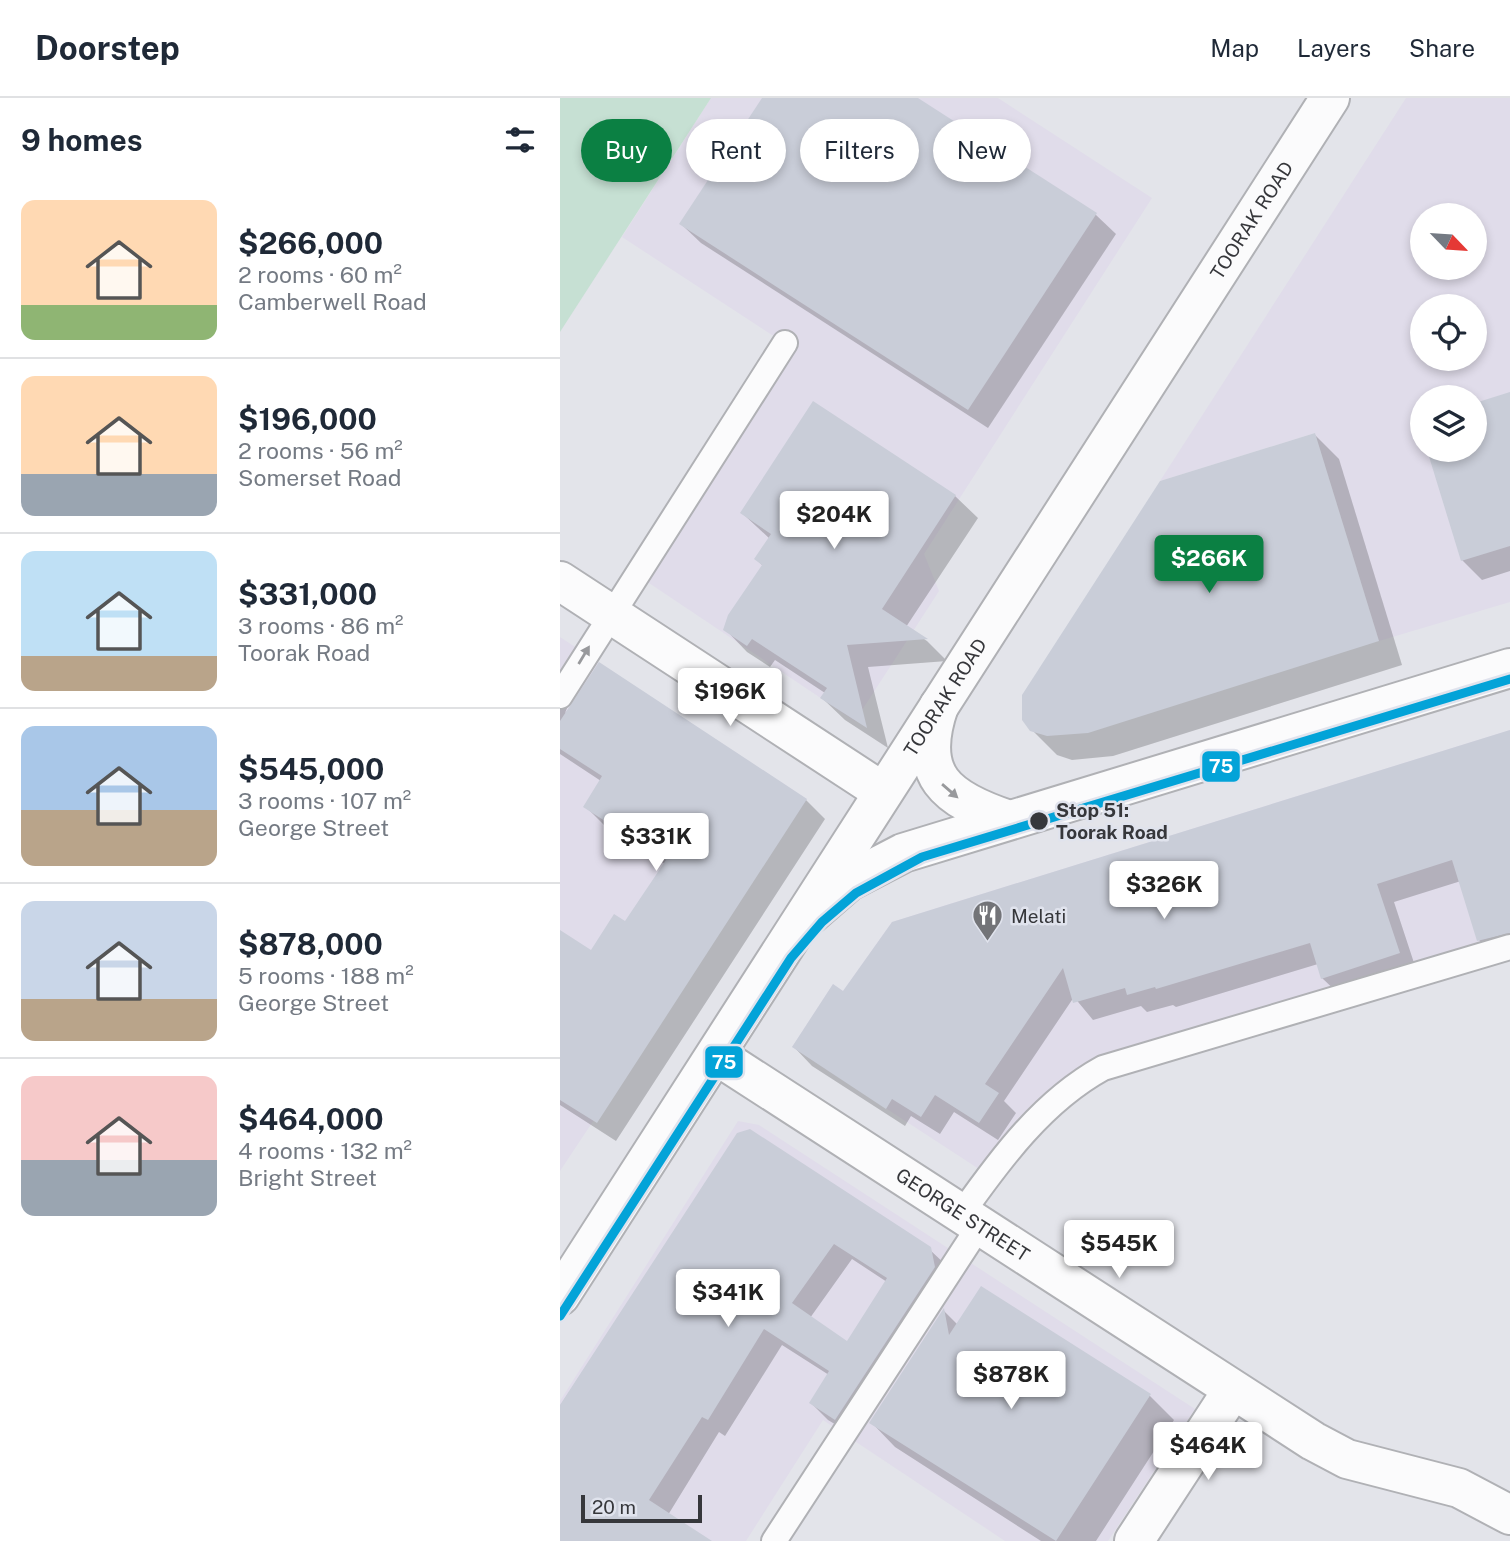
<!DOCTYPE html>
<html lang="en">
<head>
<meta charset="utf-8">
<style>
  :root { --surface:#fff; --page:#f6f6f7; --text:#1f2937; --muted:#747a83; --line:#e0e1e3; --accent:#0b8043 }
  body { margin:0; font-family:"Public Sans",sans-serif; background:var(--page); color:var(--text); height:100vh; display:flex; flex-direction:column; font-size:26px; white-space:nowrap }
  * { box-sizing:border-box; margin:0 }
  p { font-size:23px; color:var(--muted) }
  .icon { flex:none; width:38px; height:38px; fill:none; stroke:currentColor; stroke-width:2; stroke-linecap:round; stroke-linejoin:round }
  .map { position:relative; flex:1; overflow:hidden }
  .sheet { display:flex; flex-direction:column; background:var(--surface); width:560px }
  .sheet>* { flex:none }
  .banner { position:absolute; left:21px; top:21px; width:665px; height:63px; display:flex; gap:14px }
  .needle { width:46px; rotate:115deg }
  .tools { position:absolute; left:850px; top:105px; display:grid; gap:14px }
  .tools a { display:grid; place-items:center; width:77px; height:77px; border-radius:50%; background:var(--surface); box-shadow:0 4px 10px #0003; font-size:35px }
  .scale { position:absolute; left:21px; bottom:18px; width:121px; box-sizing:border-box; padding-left:7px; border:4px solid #36373b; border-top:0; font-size:19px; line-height:24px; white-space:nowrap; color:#36373b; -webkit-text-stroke:5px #e0e3ed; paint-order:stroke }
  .price { position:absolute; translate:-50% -60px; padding:0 16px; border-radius:7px; background:#fff; color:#222; font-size:23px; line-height:46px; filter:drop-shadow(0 2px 4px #0008) }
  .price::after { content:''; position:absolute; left:50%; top:42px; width:21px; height:16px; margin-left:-10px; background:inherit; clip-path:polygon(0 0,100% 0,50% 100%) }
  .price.selected { background:var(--accent); color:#fff }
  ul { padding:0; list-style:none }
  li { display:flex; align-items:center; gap:21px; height:175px; padding:0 21px }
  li+li { border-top:2px solid var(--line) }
  li span { display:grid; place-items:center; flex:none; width:196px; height:140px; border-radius:14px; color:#555 }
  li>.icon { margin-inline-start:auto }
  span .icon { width:84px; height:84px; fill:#fffc; stroke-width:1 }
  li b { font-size:30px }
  h2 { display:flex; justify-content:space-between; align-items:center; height:84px; padding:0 21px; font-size:30px }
  .tag { padding:0 24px; border-radius:32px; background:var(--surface); box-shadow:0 4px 10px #0003; font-size:24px; line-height:63px }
  .tag.selected { background:var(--accent); color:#fff }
  header { display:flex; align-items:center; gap:42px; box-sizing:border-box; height:98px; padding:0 35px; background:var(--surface); border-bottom:2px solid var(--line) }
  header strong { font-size:33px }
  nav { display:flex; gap:38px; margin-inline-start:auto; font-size:24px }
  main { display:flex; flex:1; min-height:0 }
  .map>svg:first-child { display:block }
  .commercial { fill:#e0dcea; fill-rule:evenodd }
  .green { fill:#c6e0d3 }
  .shadow { fill:#0003; fill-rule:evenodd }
  .building { fill:#c9cdd8; fill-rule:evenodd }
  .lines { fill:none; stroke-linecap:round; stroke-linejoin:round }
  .service-casing { stroke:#b0b1b5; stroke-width:28 }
  .minor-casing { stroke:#b0b1b5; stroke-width:42 }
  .primary-casing { stroke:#b0b1b5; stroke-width:42 }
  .trunk-casing { stroke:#b0b1b5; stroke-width:42 }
  .service { stroke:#fbfbfc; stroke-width:24 }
  .minor { stroke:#fbfbfc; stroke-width:38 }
  .primary { stroke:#fbfbfc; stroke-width:38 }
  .trunk { stroke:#fbfbfc; stroke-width:38 }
  .tram-1-casing { stroke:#e0e3ed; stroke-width:14 }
  .tram-1 { stroke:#03a3d8; stroke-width:9 }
  .oneway { fill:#98999c }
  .stop-dot { fill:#36373b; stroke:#e0e3ed; stroke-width:2.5 }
  .labels { text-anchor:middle; stroke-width:5; stroke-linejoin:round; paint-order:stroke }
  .street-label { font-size:19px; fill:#36373b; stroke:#e0e3ed }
  .stop-label { font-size:19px; font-weight:bold; fill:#36373b; stroke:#e0e3ed; text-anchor:start }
  .poi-label { font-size:19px; fill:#36373b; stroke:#e0e3ed; text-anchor:start }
  .line-badge { stroke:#e0e3ed; stroke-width:2.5 }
  .badge-label { font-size:19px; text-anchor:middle; font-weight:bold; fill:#fff }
</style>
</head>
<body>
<header>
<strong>Doorstep</strong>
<nav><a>Map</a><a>Layers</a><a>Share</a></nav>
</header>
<main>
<section class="sheet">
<h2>9 homes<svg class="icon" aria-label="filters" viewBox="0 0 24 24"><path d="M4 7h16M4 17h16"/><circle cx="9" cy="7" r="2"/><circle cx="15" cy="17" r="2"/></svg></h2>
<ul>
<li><span style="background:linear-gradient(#ffd9b3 75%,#8fb573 0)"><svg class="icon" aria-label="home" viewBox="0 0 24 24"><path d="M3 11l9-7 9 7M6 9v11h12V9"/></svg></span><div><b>$266,000</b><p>2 rooms · 60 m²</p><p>Camberwell Road</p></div></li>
<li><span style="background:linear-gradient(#ffd9b3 70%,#9aa5b1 0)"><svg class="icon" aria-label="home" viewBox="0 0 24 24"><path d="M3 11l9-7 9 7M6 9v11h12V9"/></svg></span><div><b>$196,000</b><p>2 rooms · 56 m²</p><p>Somerset Road</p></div></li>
<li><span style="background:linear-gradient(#bfe0f5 75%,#b9a48a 0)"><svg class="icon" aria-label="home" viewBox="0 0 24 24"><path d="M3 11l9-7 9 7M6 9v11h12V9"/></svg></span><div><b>$331,000</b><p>3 rooms · 86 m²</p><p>Toorak Road</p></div></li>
<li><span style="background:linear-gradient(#a9c7e8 60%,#b9a48a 0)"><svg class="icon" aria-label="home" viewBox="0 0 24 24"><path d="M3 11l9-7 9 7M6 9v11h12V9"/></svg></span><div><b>$545,000</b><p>3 rooms · 107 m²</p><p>George Street</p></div></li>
<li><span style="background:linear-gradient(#c9d6e8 70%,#b9a48a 0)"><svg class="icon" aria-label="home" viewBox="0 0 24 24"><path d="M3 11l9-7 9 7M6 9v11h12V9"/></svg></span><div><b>$878,000</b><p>5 rooms · 188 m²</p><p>George Street</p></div></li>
<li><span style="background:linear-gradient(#f6c9c9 60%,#9aa5b1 0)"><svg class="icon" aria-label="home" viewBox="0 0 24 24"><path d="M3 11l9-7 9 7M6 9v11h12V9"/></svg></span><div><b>$464,000</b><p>4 rooms · 132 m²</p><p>Bright Street</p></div></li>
</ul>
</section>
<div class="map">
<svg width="950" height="1443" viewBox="0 0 950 1443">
  <rect width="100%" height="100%" fill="#e3e4ea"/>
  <g class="commercial">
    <polygon points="151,0 438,0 592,100 364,456 379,493 295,623 83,481 232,250 62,139"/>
    <path d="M846 0H950V504L819 543 755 335 600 383ZM863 117H915V170H863ZM863 208H915V261H863ZM863 299H915V352H863Z"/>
    <polygon points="0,539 247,701 0,1073"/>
    <polygon points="950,632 950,837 556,959 422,1073 232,949 273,886 283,893 332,824"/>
    <polygon points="178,1023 199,1027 635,1311 548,1443 445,1443 263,1322 186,1443 0,1443 0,1303"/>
  </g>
  <polygon class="green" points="0,0 151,0 0,234"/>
  <g class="shadow">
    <polygon points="203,0 355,0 536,117 556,136 428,330 141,145 121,126"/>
    <polygon points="950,301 950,473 922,482 902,462 869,352 915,352"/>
    <polygon points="755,337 779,361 842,567 553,658 512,662 497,657 472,632"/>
    <polygon points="395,398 418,420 346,529 367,543 387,563 308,569 328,650 285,622 262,600 265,595 215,562 210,569 187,554 165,531 203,468 196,461 210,441 182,415"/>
    <polygon points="0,590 11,601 5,615 13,608 246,702 265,721 56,1043 0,1007 0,834 31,855 66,825 105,766 44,727 25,708 41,683 0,656"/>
    <polygon points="950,634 950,857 937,861 919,842 901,783 834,804 857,874 781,898 762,880 758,866 616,909 613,907 587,914 581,908 533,922 514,899 444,1003 456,1015 438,1042 394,1014 380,1036 351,1018 345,1028 252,968 234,949 283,896"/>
    <path d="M178 1037 369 1151 387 1168 293 1337 268 1322 251 1305 269 1277 222 1247 165 1338 159 1334 108 1417 148 1443H0V1308ZM292 1161 327 1184 288 1245 250 1220Z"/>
    <polygon points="384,1213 398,1227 590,1298 614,1322 536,1443 481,1443 335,1349 311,1324"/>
  </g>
  <g class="building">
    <polygon points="202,0 358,0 537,115 408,312 119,126"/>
    <polygon points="950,294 950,448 901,463 867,352 915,352 915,305"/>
    <polygon points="253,303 396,397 322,511 368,541 287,547 307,630 260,600 267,590 192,541 187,548 163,532 168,517 202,467 194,461 211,436 180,415"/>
    <polygon points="755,335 819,543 528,635 487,638 470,633 462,622 462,597 600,383"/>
    <polygon points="39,564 247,701 37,1025 0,1002 0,832 31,852 54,816 65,823 106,762 23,709 42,678 0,651 0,623"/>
    <polygon points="950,632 950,835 917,843 892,762 817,786 840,855 761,881 750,845 596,891 595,889 567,897 565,890 513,905 503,870 425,986 439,995 419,1025 375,997 361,1019 332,1001 326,1011 232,949 273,886 283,893 332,824"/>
    <path d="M190 1031 371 1149 375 1169 275 1322 249 1305 269 1273 204 1231 148 1322 142 1319 89 1402 152 1443H0V1307L177 1035ZM274 1146 327 1180 287 1243 232 1205Z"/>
    <polygon points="421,1188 591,1296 496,1443 309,1325 384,1210 389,1237"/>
  </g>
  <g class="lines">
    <defs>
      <g id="service">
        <polyline points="0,598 225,245"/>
        <path d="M402 1115C441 1060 483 1003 543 970L950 849"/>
        <polyline points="214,1443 420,1127"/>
      </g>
      <g id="minor">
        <polyline points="0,483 323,694"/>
        <path id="s1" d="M156 957 753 1343 787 1361 899 1390 950 1417"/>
        <polyline points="574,1443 672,1293"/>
      </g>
      <g id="primary">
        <path d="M379 608C355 678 386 701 449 722"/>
        <polyline points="250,817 289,783 343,755 950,570"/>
      </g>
      <g id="trunk">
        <path id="s2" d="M0 1198 770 0"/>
      </g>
    </defs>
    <use href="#service" class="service-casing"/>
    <use href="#minor" class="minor-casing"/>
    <use href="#primary" class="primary-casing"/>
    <use href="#trunk" class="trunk-casing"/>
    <use href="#service" class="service"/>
    <use href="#minor" class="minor"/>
    <use href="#primary" class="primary"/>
    <use href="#trunk" class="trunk"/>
    <defs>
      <polyline id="tram-1" points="0,1218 231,860 262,824 296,795 362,759 950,581"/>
    </defs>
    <use href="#tram-1" class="tram-1-casing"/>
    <use href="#tram-1" class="tram-1"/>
  </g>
  <defs><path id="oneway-solid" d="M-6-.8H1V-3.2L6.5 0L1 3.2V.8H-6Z" transform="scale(1.75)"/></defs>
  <g class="oneway">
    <use href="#oneway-solid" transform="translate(24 557) rotate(-59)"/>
    <use href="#oneway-solid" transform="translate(390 693) rotate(41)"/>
  </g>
  <defs>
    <symbol id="restaurant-pin" viewBox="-11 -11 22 30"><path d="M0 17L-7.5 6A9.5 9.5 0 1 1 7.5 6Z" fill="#737478" stroke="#e0e3ed"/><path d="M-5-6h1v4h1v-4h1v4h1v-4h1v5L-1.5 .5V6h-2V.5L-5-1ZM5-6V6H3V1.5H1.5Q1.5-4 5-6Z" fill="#fff"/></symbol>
  </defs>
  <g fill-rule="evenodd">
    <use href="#restaurant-pin" x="410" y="800" width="35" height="47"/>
  </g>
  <circle class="stop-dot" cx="479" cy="723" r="10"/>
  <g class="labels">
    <g class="street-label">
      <text dy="7" stroke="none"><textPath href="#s2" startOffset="1279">TOORAK ROAD</textPath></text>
      <text dy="7" stroke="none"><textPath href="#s2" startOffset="712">TOORAK ROAD</textPath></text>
      <text dy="7" stroke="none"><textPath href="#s1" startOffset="294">GEORGE STREET</textPath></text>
    </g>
    <g class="stop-label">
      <text x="496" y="719">Stop 51:<tspan x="496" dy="22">Toorak Road</tspan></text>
    </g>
    <g class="poi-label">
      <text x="451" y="825">Melati</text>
    </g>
  </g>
  <g class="line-badge">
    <rect x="641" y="652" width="40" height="33" rx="7" fill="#03a3d8"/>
    <rect x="144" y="947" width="40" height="34" rx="7" fill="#03a3d8"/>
  </g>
  <g class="badge-label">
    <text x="661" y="675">75</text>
    <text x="164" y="971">75</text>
  </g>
</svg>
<div class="tools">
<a><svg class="needle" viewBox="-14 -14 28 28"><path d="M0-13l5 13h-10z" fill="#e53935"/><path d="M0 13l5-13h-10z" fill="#747a83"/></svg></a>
<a><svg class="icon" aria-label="locate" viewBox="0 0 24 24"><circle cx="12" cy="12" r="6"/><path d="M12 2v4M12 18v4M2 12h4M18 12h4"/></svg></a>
<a><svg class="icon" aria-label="layers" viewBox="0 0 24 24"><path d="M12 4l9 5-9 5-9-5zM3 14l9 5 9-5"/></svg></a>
</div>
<div class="scale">20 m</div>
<b class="price" style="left:274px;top:453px">$204K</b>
<b class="price selected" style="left:649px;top:497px">$266K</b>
<b class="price" style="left:170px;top:630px">$196K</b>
<b class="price" style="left:96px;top:775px">$331K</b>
<b class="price" style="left:604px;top:823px">$326K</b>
<b class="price" style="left:559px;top:1182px">$545K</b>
<b class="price" style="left:168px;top:1231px">$341K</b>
<b class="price" style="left:451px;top:1313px">$878K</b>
<b class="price" style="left:648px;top:1384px">$464K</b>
<div class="banner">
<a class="tag selected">Buy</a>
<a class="tag">Rent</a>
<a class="tag">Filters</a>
<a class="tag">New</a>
</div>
</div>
</main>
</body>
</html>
